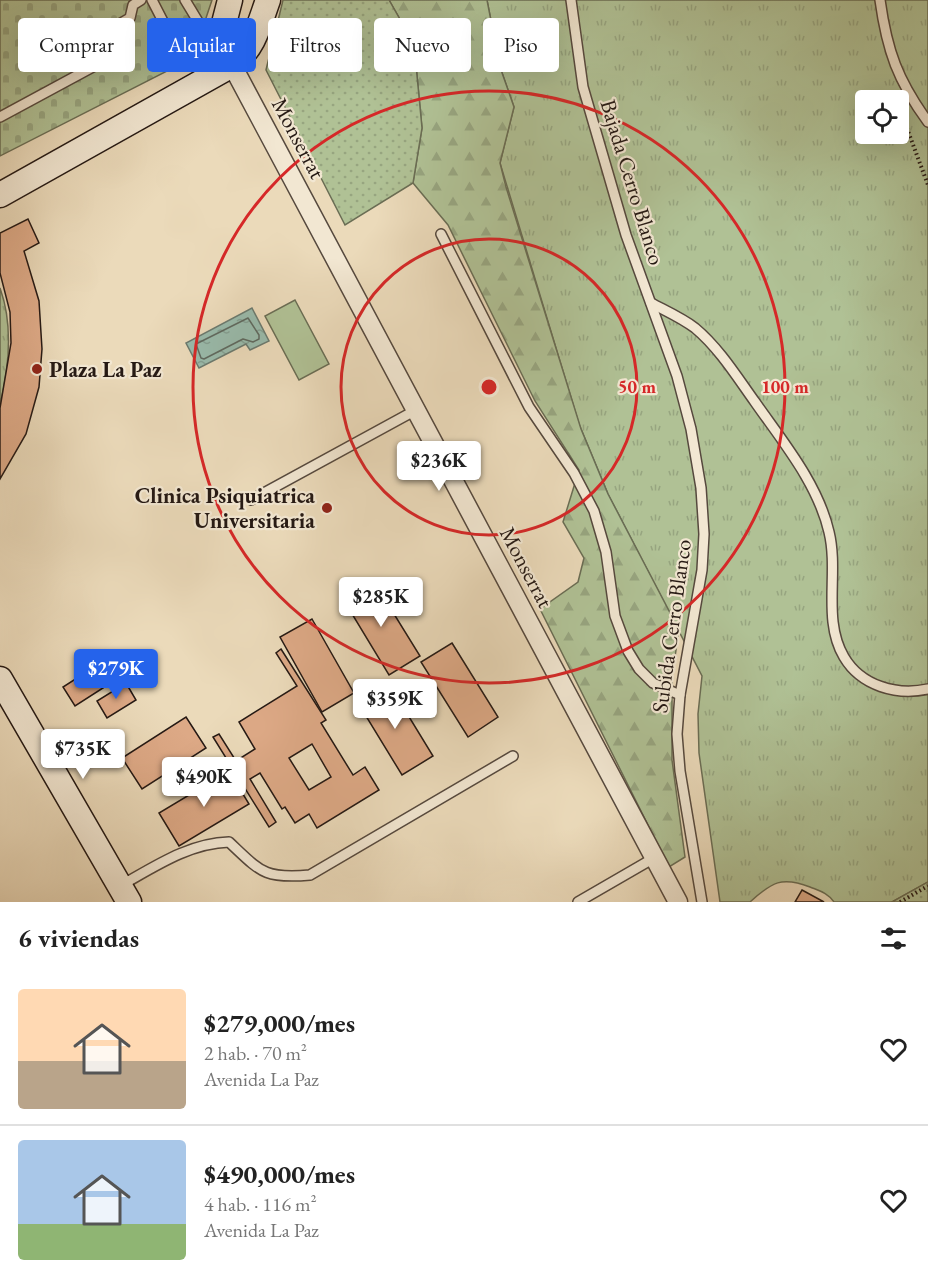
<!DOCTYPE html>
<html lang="es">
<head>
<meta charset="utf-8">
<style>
  :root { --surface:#fff; --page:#f2f2f2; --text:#222; --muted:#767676; --line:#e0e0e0; --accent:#2563eb }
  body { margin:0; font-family:"EB Garamond",serif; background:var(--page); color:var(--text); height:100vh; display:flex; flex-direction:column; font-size:22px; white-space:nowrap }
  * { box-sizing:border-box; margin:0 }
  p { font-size:20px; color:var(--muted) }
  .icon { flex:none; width:33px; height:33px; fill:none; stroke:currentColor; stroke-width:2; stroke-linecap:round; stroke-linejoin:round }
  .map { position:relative; height:902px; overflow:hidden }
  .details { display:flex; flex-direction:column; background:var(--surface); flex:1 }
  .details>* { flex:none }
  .guide { position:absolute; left:18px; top:18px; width:600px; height:54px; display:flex; gap:12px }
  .buttons { position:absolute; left:855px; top:90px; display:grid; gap:12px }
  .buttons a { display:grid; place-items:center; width:54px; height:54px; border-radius:6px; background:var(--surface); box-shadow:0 6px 24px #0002; font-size:30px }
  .price { position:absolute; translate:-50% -51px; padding:0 14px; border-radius:6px; background:#fff; color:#222; font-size:20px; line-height:39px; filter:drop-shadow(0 2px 3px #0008) }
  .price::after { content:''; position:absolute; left:50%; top:36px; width:18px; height:14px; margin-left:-9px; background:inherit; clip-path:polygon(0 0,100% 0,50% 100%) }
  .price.active { background:var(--accent); color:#fff }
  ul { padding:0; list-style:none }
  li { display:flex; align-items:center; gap:18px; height:150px; padding:0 18px }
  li+li { border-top:2px solid var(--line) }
  li span { display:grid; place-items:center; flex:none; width:168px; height:120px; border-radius:6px; color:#555 }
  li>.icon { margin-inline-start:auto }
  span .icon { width:72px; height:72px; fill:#fffc; stroke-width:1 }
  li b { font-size:26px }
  h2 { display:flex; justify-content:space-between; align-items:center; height:72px; padding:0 18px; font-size:26px }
  .chip { padding:0 21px; border-radius:6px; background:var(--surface); box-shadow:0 6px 24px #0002; font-size:21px; line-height:54px }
  .chip.active { background:var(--accent); color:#fff }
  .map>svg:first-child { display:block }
  .grass { fill:url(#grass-tufts); stroke:#6a6d54; stroke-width:1.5; fill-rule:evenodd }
  .forest { fill:url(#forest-firs); stroke:#6a6d54; stroke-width:1.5 }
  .cemetery { fill:url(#cemetery-stones); stroke:#6a6d54; stroke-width:1.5 }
  .park { fill:url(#park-dots); stroke:#6a6d54; stroke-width:1.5 }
  .pitch { fill:#b0c195; stroke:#6a6d54; stroke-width:1.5 }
  .water { fill:url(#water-ripples); stroke:#6b7a6f; stroke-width:1.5 }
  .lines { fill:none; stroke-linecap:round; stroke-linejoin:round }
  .shore { stroke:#5f6a60; stroke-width:1.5 }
  .building { fill:#dda986; stroke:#251914; stroke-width:1.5; fill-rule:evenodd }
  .lane-casing { stroke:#56493e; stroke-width:12 }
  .street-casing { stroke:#56493e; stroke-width:21 }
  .secondary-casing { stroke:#251914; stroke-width:27 }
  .path { stroke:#251914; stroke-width:4; stroke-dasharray:1.5 3; stroke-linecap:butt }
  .lane { stroke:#f2e7d2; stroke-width:9 }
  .street { stroke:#f2e7d2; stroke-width:18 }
  .secondary { stroke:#f2e7d2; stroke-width:24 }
  .ring { fill:none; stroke:#d62828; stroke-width:3 }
  .poi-dot { fill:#8f2418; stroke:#f2e7d2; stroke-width:2 }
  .labels { text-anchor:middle; stroke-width:4.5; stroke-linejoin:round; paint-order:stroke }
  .street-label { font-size:22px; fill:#251914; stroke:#f2e7d2 }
  .poi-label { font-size:22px; font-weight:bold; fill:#251914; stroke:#f2e7d2; text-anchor:start }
  .centre { fill:#d62828; stroke:#f2e7d2; stroke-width:3 }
  .ring-label { font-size:18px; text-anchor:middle; font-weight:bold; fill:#d62828; stroke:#f2e7d2; stroke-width:4.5; stroke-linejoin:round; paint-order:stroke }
</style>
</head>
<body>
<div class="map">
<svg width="928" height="902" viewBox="0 0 928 902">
  <defs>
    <pattern id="grass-tufts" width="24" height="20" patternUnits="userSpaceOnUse" patternTransform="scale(1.5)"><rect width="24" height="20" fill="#b0c195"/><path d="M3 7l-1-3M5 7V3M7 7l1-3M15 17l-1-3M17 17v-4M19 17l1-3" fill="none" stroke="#97a580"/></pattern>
    <pattern id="forest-firs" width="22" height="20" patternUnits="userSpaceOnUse" patternTransform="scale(1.5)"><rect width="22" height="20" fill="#b0c195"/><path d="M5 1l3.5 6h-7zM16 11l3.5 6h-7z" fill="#97a580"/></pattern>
    <pattern id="cemetery-stones" width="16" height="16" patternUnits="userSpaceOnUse" patternTransform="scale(1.5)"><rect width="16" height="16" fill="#b0c195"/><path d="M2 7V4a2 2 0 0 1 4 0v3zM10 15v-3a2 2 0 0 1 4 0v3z" fill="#97a580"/></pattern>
    <pattern id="park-dots" width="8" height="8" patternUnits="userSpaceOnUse" patternTransform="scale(1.5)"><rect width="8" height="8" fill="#b0c195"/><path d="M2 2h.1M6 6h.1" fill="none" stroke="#97a580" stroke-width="1.8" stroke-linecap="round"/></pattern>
    <pattern id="water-ripples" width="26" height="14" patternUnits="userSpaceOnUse" patternTransform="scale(1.5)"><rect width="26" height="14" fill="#99bbac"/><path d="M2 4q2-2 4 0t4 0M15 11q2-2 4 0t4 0" fill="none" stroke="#84a093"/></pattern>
  </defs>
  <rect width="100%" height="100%" fill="#ebdaba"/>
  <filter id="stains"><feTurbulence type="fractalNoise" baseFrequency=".00333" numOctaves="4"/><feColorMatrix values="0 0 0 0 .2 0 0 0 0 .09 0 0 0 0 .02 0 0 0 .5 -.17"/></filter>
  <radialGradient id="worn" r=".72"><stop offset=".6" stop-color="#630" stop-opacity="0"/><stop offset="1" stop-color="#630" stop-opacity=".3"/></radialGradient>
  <g class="grass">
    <path d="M487 0H928V882L892 902H834C828 893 820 891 810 887 782 876 772 882 750 902H720L699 753 698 714 702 676 608 494 579 424 500 163 514 107 500 67ZM866 100H898V134H866Z"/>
    <path d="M0 288C13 324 9 368 0 405Z"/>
  </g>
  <polygon class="forest" points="389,0 487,0 500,67 514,107 500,163 506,187 581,429 608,494 679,630 672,677 672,760 685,857 669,867 540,609 578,582 584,558 563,522 579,470 535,401 448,225 413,183 422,128 414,44"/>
  <polygon class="cemetery" points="0,0 212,0 198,42 179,65 0,156"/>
  <g class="park">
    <polygon points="283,0 389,0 414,44 422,128 413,183 345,225 266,70"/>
    <polygon points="928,882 928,902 892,902"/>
  </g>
  <polygon class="pitch" points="295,300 329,364 299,380 265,316"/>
  <polygon class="water" points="252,308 269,341 250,350 246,344 199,368 186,343"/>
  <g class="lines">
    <polygon class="shore" points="248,318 259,335 259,339 253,342 243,339 204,359 201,358 196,344"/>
  </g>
  <g class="building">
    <polygon points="28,219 39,243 24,251 39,301 42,349 39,387 26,434 0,479 0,408 11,343 10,312 0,273 0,233"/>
    <polygon points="373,580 420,656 389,675 343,599"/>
    <polygon points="312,619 354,693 322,712 280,637"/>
    <polygon points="452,643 498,717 468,737 421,662"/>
    <path d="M281 649 326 720 321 723 353 775 365 767 379 790 317 828 309 814 295 823 285 807 282 809 260 773 250 779 276 822 269 827 213 737 219 734 236 761 255 749 239 722 297 686 276 653ZM312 744 331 777 309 790 289 758Z"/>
    <polygon points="91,669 103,688 75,706 63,687"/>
    <polygon points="126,683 136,700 107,718 97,701"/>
    <polygon points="389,684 433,756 402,775 358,703"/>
    <polygon points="186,717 206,748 142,789 122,758"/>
    <polygon points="229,771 249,804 179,846 159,813"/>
    <polygon points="802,890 824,902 795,902"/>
  </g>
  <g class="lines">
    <defs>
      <g id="lane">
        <polyline points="152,0 168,31"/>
        <polyline points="185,0 199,23 222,31"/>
        <polyline points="571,0 583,87 626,235 677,376 691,429 701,488 704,534 702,570 680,695 677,734 680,771 702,902"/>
        <path d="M880 0C887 51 898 81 928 122"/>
        <polyline points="0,117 102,62 111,29 130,18 133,5 141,0"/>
        <polyline points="441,234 529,407 574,473 594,511 606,552 615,616 628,651 639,669 653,683 680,695"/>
        <path d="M651 303C666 311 682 318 695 328 719 348 737 377 755 402 783 442 818 484 829 532 839 573 822 620 844 657 861 686 897 696 928 689"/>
        <polyline points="251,500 416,410"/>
        <path d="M120 886C154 867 189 843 229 842 261 872 264 879 310 875L513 756"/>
        <polyline points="578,902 654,858"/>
      </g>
      <polyline id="street" points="232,65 678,902"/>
      <g id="secondary">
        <polyline points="230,0 222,31 232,65"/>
        <path d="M0 195 232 65C254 48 259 25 268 0"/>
        <polyline points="0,679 129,902"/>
      </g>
    </defs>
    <use href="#lane" class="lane-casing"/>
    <use href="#street" class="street-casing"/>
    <use href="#secondary" class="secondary-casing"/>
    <g class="path">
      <polyline points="899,107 928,185"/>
      <polyline points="900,902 928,886"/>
    </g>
    <use href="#lane" class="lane"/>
    <use href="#street" class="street"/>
    <use href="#secondary" class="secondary"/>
  </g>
  <g class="ring">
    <circle cx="489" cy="387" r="148"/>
    <circle cx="489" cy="387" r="296"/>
  </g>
  <g class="poi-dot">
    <circle cx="37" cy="369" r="6"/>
    <circle cx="327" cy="508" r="6"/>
  </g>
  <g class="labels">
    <g class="street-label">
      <text transform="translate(299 138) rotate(62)" y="8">Monserrat</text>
      <text transform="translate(633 182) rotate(73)" y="8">Bajada Cerro Blanco</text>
      <text transform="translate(527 567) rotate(62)" y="8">Monserrat</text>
      <text transform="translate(671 626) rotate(-82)" y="8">Subida Cerro Blanco</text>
    </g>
    <g class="poi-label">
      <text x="49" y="377">Plaza La Paz</text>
      <text x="315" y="503" text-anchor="end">Clinica Psiquiatrica<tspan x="315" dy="25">Universitaria</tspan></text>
    </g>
  </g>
  <circle cx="489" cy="387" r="9" class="centre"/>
  <g class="ring-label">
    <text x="637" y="393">50 m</text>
    <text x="785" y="393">100 m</text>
  </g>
  <rect width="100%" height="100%" filter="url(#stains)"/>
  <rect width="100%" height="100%" fill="url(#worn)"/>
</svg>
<div class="buttons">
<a><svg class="icon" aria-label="locate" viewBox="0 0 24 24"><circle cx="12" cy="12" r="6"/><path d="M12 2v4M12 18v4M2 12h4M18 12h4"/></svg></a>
</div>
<b class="price" style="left:439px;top:492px">$236K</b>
<b class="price" style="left:381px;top:628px">$285K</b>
<b class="price active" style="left:116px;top:700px">$279K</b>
<b class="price" style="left:395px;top:730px">$359K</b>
<b class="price" style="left:83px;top:780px">$735K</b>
<b class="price" style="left:204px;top:808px">$490K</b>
<div class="guide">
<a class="chip">Comprar</a>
<a class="chip active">Alquilar</a>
<a class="chip">Filtros</a>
<a class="chip">Nuevo</a>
<a class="chip">Piso</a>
</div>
</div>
<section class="details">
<h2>6 viviendas<svg class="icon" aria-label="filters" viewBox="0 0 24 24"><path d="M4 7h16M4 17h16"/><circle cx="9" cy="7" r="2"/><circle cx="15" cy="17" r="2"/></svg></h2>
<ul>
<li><span style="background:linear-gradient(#ffd9b3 60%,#b9a48a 0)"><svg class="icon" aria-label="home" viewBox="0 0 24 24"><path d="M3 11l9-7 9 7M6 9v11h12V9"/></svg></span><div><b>$279,000/mes</b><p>2 hab. · 70 m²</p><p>Avenida La Paz</p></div><svg class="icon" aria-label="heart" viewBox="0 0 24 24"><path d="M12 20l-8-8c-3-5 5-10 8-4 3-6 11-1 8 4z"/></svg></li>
<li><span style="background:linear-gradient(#a9c7e8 70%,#8fb573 0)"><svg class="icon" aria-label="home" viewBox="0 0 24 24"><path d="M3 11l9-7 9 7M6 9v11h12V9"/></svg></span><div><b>$490,000/mes</b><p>4 hab. · 116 m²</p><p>Avenida La Paz</p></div><svg class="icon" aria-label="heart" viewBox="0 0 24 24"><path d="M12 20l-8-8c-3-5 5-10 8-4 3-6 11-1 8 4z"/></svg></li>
</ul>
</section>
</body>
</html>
